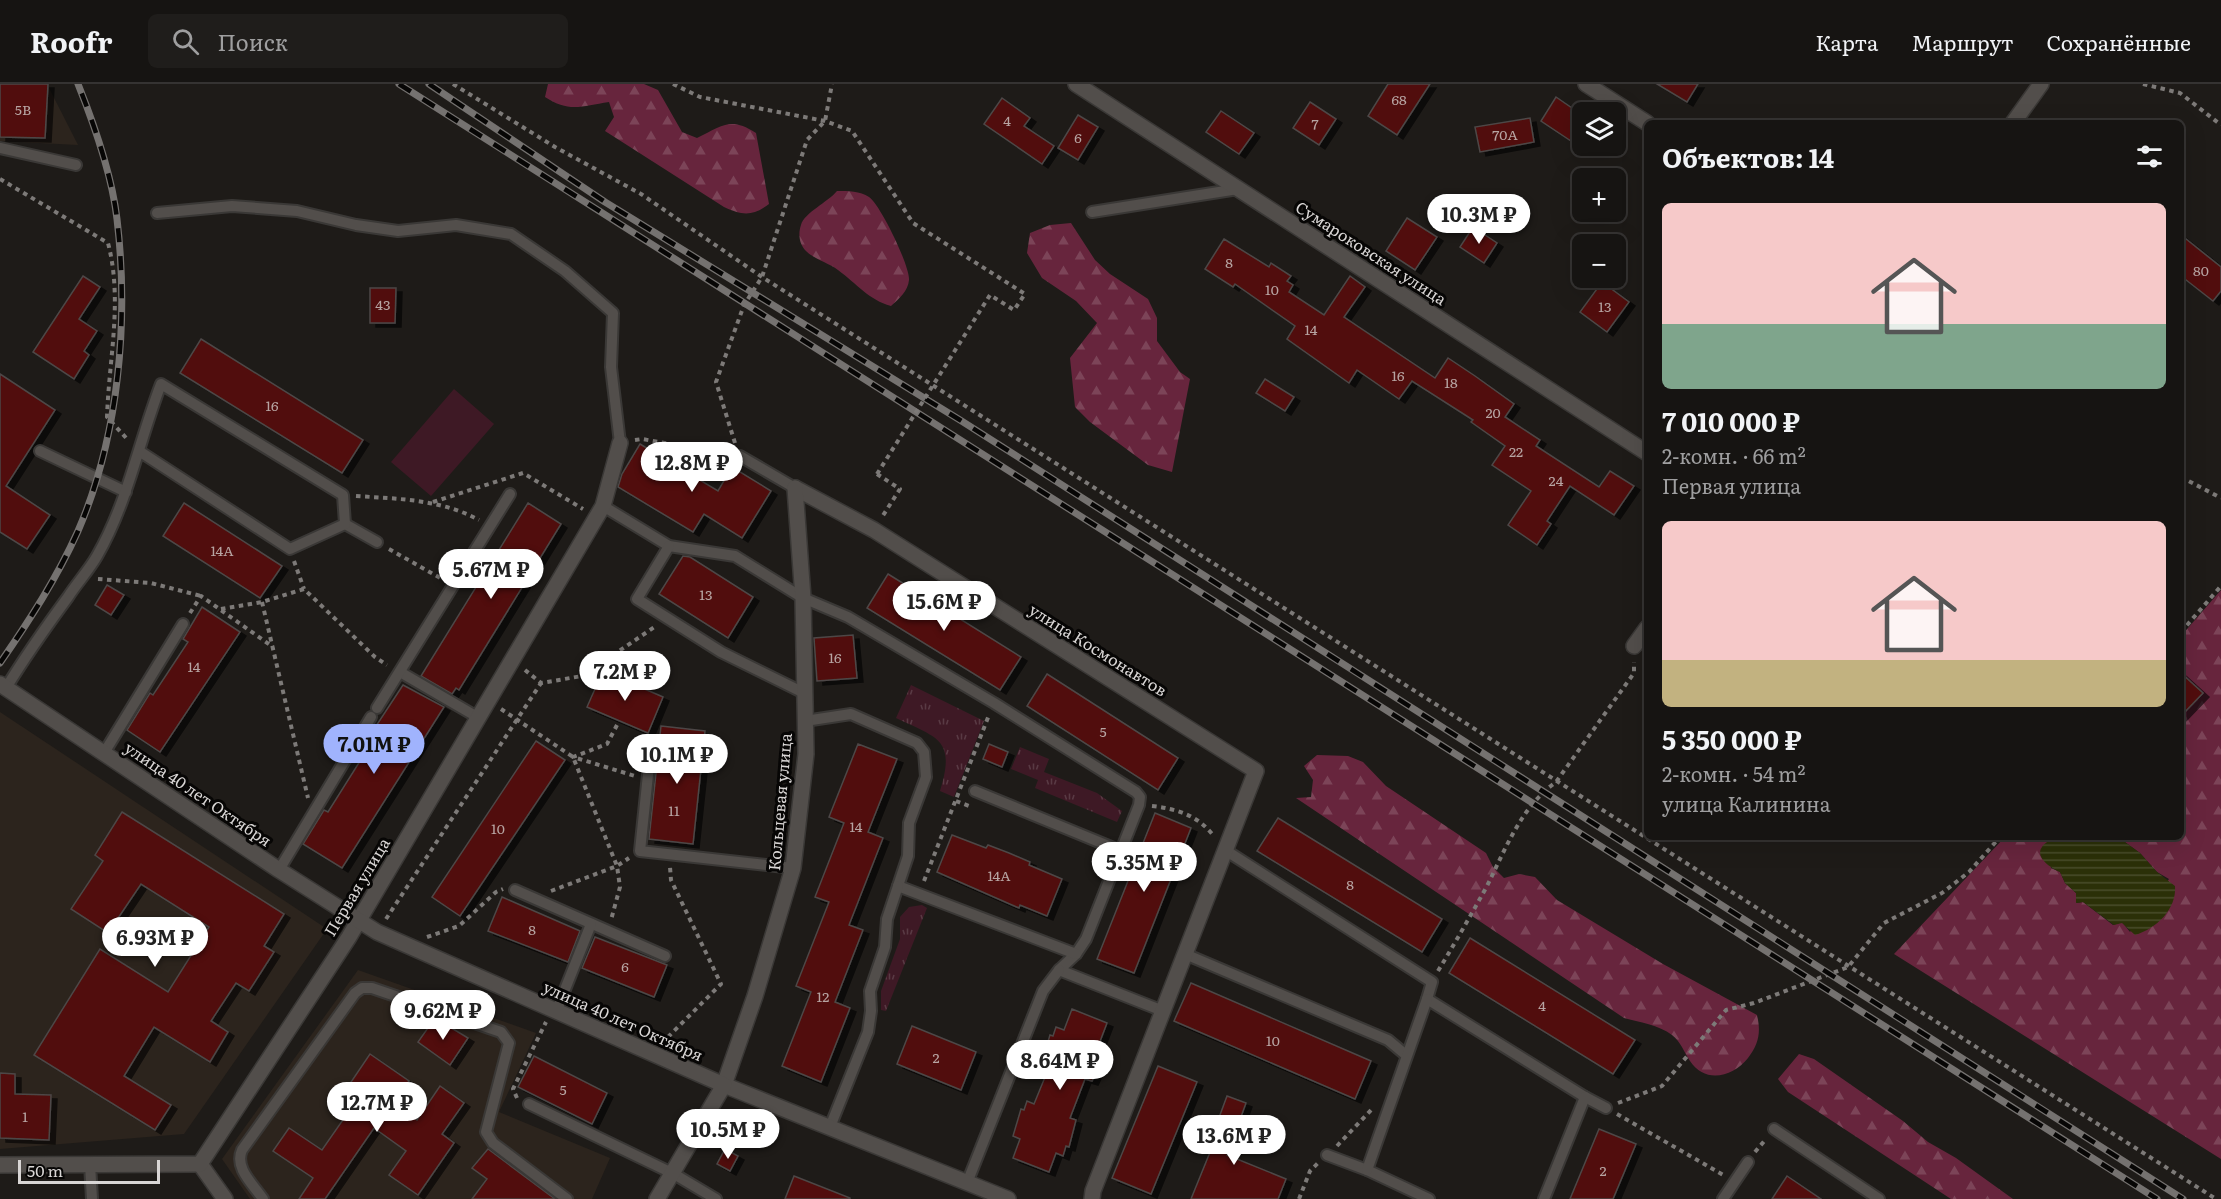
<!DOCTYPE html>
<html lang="ru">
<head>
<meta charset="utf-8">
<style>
  :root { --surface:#161412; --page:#1f1d1b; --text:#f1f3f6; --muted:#9e9e9f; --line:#353332; --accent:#a0b3fd }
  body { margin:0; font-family:Literata,serif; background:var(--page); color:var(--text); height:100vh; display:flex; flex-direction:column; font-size:22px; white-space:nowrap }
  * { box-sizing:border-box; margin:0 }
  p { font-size:20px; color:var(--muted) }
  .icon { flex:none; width:33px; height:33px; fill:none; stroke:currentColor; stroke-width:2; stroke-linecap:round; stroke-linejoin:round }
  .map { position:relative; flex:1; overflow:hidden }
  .drawer { position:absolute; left:1644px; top:36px; width:540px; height:720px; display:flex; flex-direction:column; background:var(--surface); border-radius:9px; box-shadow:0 6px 24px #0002,0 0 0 2px var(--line) }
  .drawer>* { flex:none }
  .buttons { position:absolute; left:1572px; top:18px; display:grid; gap:12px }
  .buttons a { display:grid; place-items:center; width:54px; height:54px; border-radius:9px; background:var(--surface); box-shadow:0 6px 24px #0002,0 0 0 2px var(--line); font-size:30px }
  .scale { position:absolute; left:18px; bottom:15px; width:142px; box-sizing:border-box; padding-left:6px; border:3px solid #d9d6d5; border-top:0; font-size:16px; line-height:21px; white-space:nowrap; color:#d9d6d5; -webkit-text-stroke:4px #070605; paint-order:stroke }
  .price { position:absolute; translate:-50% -51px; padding:0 14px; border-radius:21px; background:#fff; color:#222; font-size:20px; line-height:39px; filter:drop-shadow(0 2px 3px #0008) }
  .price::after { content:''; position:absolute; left:50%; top:36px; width:18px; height:14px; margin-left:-9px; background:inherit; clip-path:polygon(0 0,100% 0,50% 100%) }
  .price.on { background:var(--accent); color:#111 }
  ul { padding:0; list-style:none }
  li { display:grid; align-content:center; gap:12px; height:318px; padding:0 18px }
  li span { display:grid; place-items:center; height:186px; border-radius:9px; color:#555 }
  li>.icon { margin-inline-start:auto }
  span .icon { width:108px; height:108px; fill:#fffc; stroke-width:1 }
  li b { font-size:26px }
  h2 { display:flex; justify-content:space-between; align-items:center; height:72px; padding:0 18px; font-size:26px }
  header { display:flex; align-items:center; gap:36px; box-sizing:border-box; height:84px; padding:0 30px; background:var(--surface); border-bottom:2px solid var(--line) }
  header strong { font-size:28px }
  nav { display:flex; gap:33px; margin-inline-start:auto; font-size:21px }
  .search { width:420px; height:54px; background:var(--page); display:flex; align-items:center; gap:15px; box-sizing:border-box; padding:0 21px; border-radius:9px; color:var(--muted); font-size:22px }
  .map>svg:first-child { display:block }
  .built { fill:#2c241d }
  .grass { fill:url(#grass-tufts) }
  .forest { fill:url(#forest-firs) }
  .pitch { fill:#3e1925 }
  .water { fill:url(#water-rules) }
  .building { fill:#510e09; stroke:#4d4747; stroke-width:1.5; filter:url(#shadow) }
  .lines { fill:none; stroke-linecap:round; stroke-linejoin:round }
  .service-casing { stroke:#3a3836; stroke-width:14 }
  .minor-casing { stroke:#3a3836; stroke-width:18 }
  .tertiary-casing { stroke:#3a3836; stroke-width:18 }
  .path { stroke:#7d7a78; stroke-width:4; stroke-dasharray:4.5 4.5; stroke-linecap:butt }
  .service { stroke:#524e4b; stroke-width:10 }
  .minor { stroke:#524e4b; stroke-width:15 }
  .tertiary { stroke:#524e4b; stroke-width:15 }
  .rail-casing { stroke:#757270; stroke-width:7 }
  .rail { stroke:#070605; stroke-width:4.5; stroke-dasharray:14; stroke-linecap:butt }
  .path-bridge { stroke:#7d7a78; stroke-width:4; stroke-dasharray:4.5 4.5; stroke-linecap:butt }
  .labels { text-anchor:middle; stroke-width:6; stroke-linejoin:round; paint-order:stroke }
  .number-label { font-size:14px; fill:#b7a4a2 }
  .street-label { font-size:16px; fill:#d9d6d5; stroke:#070605 }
</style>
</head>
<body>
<header>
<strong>Roofr</strong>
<div class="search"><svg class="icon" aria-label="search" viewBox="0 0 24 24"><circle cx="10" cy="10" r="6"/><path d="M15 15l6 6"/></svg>Поиск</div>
<nav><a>Карта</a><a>Маршрут</a><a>Сохранённые</a></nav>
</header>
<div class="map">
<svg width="2221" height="1115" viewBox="0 0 2221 1115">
  <defs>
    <pattern id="grass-tufts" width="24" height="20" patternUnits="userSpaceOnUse" patternTransform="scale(1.5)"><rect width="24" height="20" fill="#3e1925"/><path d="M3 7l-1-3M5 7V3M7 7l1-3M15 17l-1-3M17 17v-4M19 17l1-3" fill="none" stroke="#593a44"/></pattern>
    <pattern id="forest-firs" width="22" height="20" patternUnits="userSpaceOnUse" patternTransform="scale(1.5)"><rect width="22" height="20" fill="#67253d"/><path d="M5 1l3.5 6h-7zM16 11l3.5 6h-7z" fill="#7c4458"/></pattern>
    <pattern id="water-rules" width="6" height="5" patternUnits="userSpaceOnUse" patternTransform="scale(1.5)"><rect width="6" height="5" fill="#2b3008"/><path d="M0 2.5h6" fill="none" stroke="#494d2b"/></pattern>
    <filter id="shadow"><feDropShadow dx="6" dy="4" stdDeviation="0" flood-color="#0009"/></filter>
  </defs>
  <rect width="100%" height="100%" fill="#1e1b18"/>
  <g class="built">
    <polygon points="0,0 47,0 78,61 0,57"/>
    <polygon points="0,628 327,845 184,1050 0,1065"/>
    <polygon points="358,886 536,949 499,1028 610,1074 592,1115 250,1115 222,1075"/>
  </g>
  <g class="grass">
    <path d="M911 601 984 637 954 713 940 707C956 655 938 654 896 634Z"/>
    <polygon points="1020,663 1049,675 1044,688 1097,709 1122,727 1117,738 1035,704 1038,696 1011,685"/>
    <polygon points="922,821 927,824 886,927 881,926 881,907 900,855 900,833 909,823"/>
  </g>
  <g class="forest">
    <path d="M548 0H644L658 6 682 48 697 54C722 42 730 32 756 49L769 120C753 132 743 132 724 123L605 47 614 33 609 18C582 22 569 29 545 13Z"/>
    <path d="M837 107C848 107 860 107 869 113 880 120 910 182 909 196 908 207 899 215 891 222 869 216 857 200 838 186 829 179 814 175 806 167 799 160 798 150 801 141 804 129 828 118 837 107Z"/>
    <polygon points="1071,139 1095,176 1110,190 1148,215 1157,234 1157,257 1180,288 1190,295 1172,388 1148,381 1090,338 1075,323 1070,274 1097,239 1076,217 1042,194 1027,169 1030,149 1050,141"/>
    <polygon points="2221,506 2221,1075 1894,870 2005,753 2053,753 2048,759 2051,784 2060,788 2065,799 2076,809 2077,819 2083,818 2113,841 2122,838 2130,848 2169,795 2157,788 2140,769 2118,753 2181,753 2181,552"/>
    <path d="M1317 671 1348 672 1363 678 1386 702 1486 769 1493 783 1504 794 1519 790 1535 793 1557 816 1663 880 1757 931C1761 948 1759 960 1748 974 1733 993 1705 1000 1690 977 1684 968 1681 958 1672 951 1659 941 1639 938 1624 934L1296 714 1311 713 1313 696 1304 682Z"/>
    <polygon points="1799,970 1814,975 1903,1037 1928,1058 1956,1074 2013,1115 1951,1115 1788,1008 1778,995"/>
  </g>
  <polygon class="pitch" points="454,305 494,340 431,412 391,378"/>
  <path class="water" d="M2053 753H2118L2140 769 2157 788 2175 802C2177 825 2156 845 2135 851L2122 839 2114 841 2083 818 2076 819V809L2065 799 2060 788C2053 785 2034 774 2042 763 2044 759 2050 757 2053 753Z"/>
  <g class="building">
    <polygon points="0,0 48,0 45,54 0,53"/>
    <polygon points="1388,0 1430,0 1397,51 1368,32"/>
    <polygon points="1657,0 1698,0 1687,18"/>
    <polygon points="1556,13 1582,31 1582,52 1577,61 1541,37"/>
    <polygon points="1002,14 1030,34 1024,42 1054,62 1042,80 984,40"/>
    <polygon points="1310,18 1336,35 1319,61 1293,44"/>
    <polygon points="1221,27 1254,49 1239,70 1206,48"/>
    <polygon points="1078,31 1098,43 1078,76 1058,64"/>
    <polygon points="1530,34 1534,58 1480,68 1475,43"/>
    <polygon points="1407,134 1437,153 1415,186 1386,167"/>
    <polygon points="1473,143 1497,159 1484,179 1460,163"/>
    <polygon points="2181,151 2221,183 2221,207 2213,217 2181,192"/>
    <polygon points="1224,155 1269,183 1271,179 1291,192 1287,197 1293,201 1289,208 1324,231 1350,192 1365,203 1344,233 1435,294 1448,274 1475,292 1514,320 1505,333 1540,356 1536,362 1599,403 1610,387 1634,402 1614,431 1570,402 1547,437 1551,440 1537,461 1508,441 1531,407 1492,381 1505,362 1471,338 1473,336 1412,297 1399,315 1357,286 1349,299 1287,255 1295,242 1235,200 1233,203 1205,185"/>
    <polygon points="83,192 100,203 79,235 97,247 84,267 89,271 74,295 33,268"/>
    <polygon points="1602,198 1629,218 1607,248 1580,228"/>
    <polygon points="370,204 396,204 395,239 370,239"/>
    <polygon points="201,255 363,356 342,389 180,289"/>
    <polygon points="0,290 55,326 6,402 50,431 27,465 0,448"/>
    <polygon points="1265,295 1294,313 1285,327 1256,309"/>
    <polygon points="640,360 718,407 732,383 771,407 742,454 704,430 693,448 618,403 622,390"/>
    <polygon points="184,419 282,482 260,514 163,452"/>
    <polygon points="528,419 561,440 459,606 456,604 452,610 421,592"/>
    <polygon points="683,472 690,473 753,513 728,554 659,510"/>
    <polygon points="888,490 1021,573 1000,606 867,524"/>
    <polygon points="107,501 124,511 111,531 95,521"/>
    <polygon points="202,523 240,548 160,668 127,646 150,609 153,611 188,558 183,555"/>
    <polygon points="853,551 857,594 817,597 814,554"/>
    <polygon points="603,587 663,613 648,649 587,623"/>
    <polygon points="2181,589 2203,609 2181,632"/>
    <polygon points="1047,590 1178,674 1158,706 1027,622"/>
    <polygon points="403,601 444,623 342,784 303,760 324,726 328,728 362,674 357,671"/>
    <polygon points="661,642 705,647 693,760 649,755"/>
    <polygon points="536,657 565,676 460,832 432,813"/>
    <polygon points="858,660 897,675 868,748 883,754 849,841 863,846 835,918 850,924 821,998 782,982 811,908 796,902 829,818 815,813 844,739 829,733"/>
    <polygon points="989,660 1008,668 1002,683 983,675"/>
    <polygon points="122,728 284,830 264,862 274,868 249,907 236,899 211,937 228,948 210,978 154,943 124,992 171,1021 155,1046 34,971 100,865 168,908 209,843 141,800 108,849 71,825 103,777 95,771"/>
    <polygon points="1155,729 1191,744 1134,889 1097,875"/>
    <polygon points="1278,734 1442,835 1422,868 1257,767"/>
    <polygon points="952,751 986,764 988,761 1009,769 1030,778 1029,781 1062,795 1047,832 1020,821 1019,824 937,788"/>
    <polygon points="502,813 580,847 568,878 488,847"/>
    <polygon points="595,853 667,881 654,913 582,884"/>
    <polygon points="1470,854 1635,956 1613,990 1449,889"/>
    <polygon points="1191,899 1371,977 1355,1015 1174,937"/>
    <polygon points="1072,925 1107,939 1099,960 1105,962 1102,971 1104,972 1092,997 1085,995 1070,1034 1076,1036 1069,1063 1066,1062 1063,1072 1056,1069 1049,1088 1013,1074 1020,1055 1013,1052 1021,1025 1024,1026 1027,1017 1034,1020 1050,981 1042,978 1050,951 1053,952 1056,943 1064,946"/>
    <polygon points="435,934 468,954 450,981 418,958"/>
    <polygon points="912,942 976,968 961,1006 897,980"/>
    <polygon points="370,970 409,997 393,1020 417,1036 440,1002 464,1019 442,1050 454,1059 418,1111 389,1091 406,1067 374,1044 325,1115 299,1115 313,1094 273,1067 289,1044 322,1066 361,1010 349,1001"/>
    <polygon points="534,972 607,1009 592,1040 518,1003"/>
    <polygon points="1158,982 1197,998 1151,1110 1112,1094"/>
    <polygon points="0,989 15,990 15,1010 51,1011 49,1056 0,1054"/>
    <polygon points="1227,1012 1246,1019 1227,1071 1286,1095 1278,1115 1191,1115 1217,1051 1213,1050"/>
    <polygon points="1599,1045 1636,1060 1613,1115 1570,1115"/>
    <polygon points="488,1065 555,1115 472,1115 487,1095 472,1084"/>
    <polygon points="725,1065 738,1072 730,1087 717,1080"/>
    <polygon points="794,1092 850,1114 850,1115 785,1115"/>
    <polygon points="1787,1092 1821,1115 1772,1115"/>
  </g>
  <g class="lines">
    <defs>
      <g id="service">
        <polyline points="0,64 76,81"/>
        <polyline points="1092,128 1238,105"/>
        <polyline points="157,129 232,122 297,127 356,141 398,147 456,141 511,150 565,187 613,229 611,283 620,359"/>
        <polyline points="40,367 126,408"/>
        <polyline points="740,372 795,404"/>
        <polyline points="603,422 669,462 735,472 803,514 848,533 994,619 1136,708 1140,713 1139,721 1086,855 1076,870 1059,886 1163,927"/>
        <polyline points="345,440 377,458"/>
        <polyline points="669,462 637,515 721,568 804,609"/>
        <polyline points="400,588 479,634"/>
        <path d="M6 604C25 573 46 543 68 513 77 499 89 486 97 472 128 418 139 357 161 300L343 411 345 440 290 465 139 367"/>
        <polyline points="377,624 510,410"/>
        <polyline points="805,637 851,630 917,659 924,668 926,693 909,739 908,772 898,802 1076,870"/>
        <polyline points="651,662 640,767 793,784"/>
        <polyline points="104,669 183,540"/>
        <polyline points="975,707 1121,767"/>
        <polyline points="1225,766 1432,898 1427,915 1585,1013 1606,1024"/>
        <polyline points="279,786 371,633"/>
        <polyline points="515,806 665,872"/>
        <polyline points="1185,870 1388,956 1406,971"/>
        <polyline points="556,928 591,840"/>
        <polyline points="529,1020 674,1090 716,1115"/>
        <polyline points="830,1043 868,948 871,927 870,907 885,863 887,835 898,802"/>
        <polyline points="1774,1045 1879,1115"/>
        <polyline points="1327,1071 1367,1086 1429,1115"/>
        <polyline points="90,1080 92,1115"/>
        <polyline points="1367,1086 1427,915"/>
        <polyline points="967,1099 1043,907 1059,886"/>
        <path d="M263 1115C253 1100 234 1084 242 1066L355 909 362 904H372L501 948 509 959 486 1048 493 1059 567 1115"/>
        <polyline points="1544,1115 1585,1013"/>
        <polyline points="1723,1115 1748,1078"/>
      </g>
      <g id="minor">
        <polyline points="1076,0 1647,369"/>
        <polyline points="1586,0 1647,39"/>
        <polyline points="2013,39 2041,0"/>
        <polyline points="795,404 874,446 1256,687 1093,1107 1092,1115"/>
        <polyline points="795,404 803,514 806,670 793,784 755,912 724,1001 1008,1115"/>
        <polyline points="1634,562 1647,544"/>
        <polyline points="200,1080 225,1115"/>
        <polyline points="0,1081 200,1080 349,853 603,422 620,359"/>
      </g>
      <polyline id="tertiary" points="0,600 279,786 377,848 724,1001 657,1115"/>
    </defs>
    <use href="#service" class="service-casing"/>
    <use href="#minor" class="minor-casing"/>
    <use href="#tertiary" class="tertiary-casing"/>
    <g class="path">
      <polyline points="453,0 555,63 641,110 762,193 2216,1115"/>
      <polyline points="673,0 700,13 825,37 852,47 913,139 1025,210 1014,226 990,211"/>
      <polyline points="2143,0 2180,9 2221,41"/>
      <path d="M0 95 108 159C123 216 109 274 107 333L128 356"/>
      <polyline points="635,356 642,355 728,370"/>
      <polyline points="735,359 716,298 744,221 762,193 807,56 825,37 832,0"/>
      <polyline points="877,390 900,405 882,433"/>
      <polyline points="2181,393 2221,414"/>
      <path d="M356 412C399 415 440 415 479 436"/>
      <polyline points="433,418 523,389 583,425"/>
      <polyline points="389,465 442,495"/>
      <polyline points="294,477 304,505"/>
      <polyline points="98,495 151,499 201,512"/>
      <polyline points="262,518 308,714"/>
      <polyline points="221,525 262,518 304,505 375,573 387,581"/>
      <polyline points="190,529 201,512 273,563"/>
      <polyline points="2181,548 2221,502"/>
      <polyline points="525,586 541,599 582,592 656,542"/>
      <polyline points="501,625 573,673 617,782 620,803 611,836"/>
      <polyline points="617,641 607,660 573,673 635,692"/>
      <polyline points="956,717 969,722"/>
      <path d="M1152 722C1177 725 1197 731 1213 751"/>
      <polyline points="924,797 989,631"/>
      <polyline points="551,807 617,782 629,774"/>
      <polyline points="386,835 541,599"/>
      <polyline points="427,853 459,842 496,808 503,805"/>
      <path d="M1438 887C1455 859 1471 831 1487 802 1506 764 1521 723 1556 698L1634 589V578"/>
      <polyline points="668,953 721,900 671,796 670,783"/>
      <polyline points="517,1014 513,1005 546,938"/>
      <polyline points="1618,1019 1662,1002 1726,926 1754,919 1848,883 1884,839 1942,809 1969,788 2000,753"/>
      <polyline points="1617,1030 1725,1092"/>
      <polyline points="1337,1062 1371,1026"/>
      <polyline points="1755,1068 1766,1055"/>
      <polyline points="1299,1115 1310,1087 1318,1079"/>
    </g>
    <use href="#service" class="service"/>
    <use href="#minor" class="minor"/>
    <use href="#tertiary" class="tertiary"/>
    <defs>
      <g id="rail">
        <polyline points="399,0 2157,1115"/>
        <polyline points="429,0 605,118 960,336 2183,1115"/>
        <path d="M0 579C29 537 57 494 78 447 119 352 129 237 117 135 112 92 94 40 78 0"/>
      </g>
    </defs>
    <use href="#rail" class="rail-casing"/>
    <use href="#rail" class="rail"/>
    <polyline class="path-bridge" points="877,390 990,211"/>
  </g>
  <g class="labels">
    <g class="number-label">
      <text x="1399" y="21">68</text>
      <text x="23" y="31">5В</text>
      <text x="1007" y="42">4</text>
      <text x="1315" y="45">7</text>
      <text x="1505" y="56">70А</text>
      <text x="1078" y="59">6</text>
      <text x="1229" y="184">8</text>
      <text x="2201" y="192">80</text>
      <text x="1272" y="211">10</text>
      <text x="383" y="226">43</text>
      <text x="1605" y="228">13</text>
      <text x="1311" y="251">14</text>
      <text x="1398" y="297">16</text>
      <text x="1451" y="304">18</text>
      <text x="272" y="327">16</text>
      <text x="1493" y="334">20</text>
      <text x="1516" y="373">22</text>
      <text x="1556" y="402">24</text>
      <text x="222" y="472">14А</text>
      <text x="706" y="516">13</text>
      <text x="835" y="579">16</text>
      <text x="194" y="588">14</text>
      <text x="1103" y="653">5</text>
      <text x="674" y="732">11</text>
      <text x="856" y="748">14</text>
      <text x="498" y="750">10</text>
      <text x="999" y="797">14А</text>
      <text x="1350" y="806">8</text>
      <text x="532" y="851">8</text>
      <text x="625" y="888">6</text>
      <text x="823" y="918">12</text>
      <text x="1542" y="927">4</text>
      <text x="1273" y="962">10</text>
      <text x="936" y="979">2</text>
      <text x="563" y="1011">5</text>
      <text x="25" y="1038">1</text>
      <text x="1603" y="1092">2</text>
    </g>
    <g class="street-label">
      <text transform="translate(1371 169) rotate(33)" y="6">Сумароковская улица</text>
      <text transform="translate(1098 566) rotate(32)" y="6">улица Космонавтов</text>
      <text transform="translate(198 710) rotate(34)" y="6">улица 40 лет Октября</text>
      <text transform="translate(780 718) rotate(-85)" y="6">Кольцевая улица</text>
      <text transform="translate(357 803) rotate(-59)" y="6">Первая улица</text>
      <text transform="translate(623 937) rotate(24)" y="6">улица 40 лет Октября</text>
    </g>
  </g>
</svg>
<div class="buttons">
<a><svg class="icon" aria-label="layers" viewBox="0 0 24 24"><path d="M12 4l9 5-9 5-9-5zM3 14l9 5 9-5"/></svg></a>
<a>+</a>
<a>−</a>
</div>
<div class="scale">50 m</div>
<b class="price" style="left:1479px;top:161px">10.3M ₽</b>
<b class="price" style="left:692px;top:409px">12.8M ₽</b>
<b class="price" style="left:491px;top:516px">5.67M ₽</b>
<b class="price" style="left:944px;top:548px">15.6M ₽</b>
<b class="price" style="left:625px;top:618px">7.2M ₽</b>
<b class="price on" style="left:374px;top:691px">7.01M ₽</b>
<b class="price" style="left:677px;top:701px">10.1M ₽</b>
<b class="price" style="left:1144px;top:809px">5.35M ₽</b>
<b class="price" style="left:155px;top:884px">6.93M ₽</b>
<b class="price" style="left:443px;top:957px">9.62M ₽</b>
<b class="price" style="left:1060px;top:1007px">8.64M ₽</b>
<b class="price" style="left:377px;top:1049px">12.7M ₽</b>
<b class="price" style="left:728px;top:1076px">10.5M ₽</b>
<b class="price" style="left:1234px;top:1082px">13.6M ₽</b>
<section class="drawer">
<h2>Объектов: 14<svg class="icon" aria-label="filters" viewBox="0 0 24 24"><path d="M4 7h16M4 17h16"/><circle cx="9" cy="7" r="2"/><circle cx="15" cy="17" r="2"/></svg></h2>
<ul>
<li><span style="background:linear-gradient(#f6c9c9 65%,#7fa58c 0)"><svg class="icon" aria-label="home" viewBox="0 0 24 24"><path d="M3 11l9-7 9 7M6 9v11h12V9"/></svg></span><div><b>7 010 000 ₽</b><p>2-комн. · 66 m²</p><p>Первая улица</p></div></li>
<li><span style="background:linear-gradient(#f6c9c9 75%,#c2b280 0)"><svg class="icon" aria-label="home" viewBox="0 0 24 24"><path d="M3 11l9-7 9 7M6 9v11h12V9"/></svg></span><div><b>5 350 000 ₽</b><p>2-комн. · 54 m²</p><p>улица Калинина</p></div></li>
</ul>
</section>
</div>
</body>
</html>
